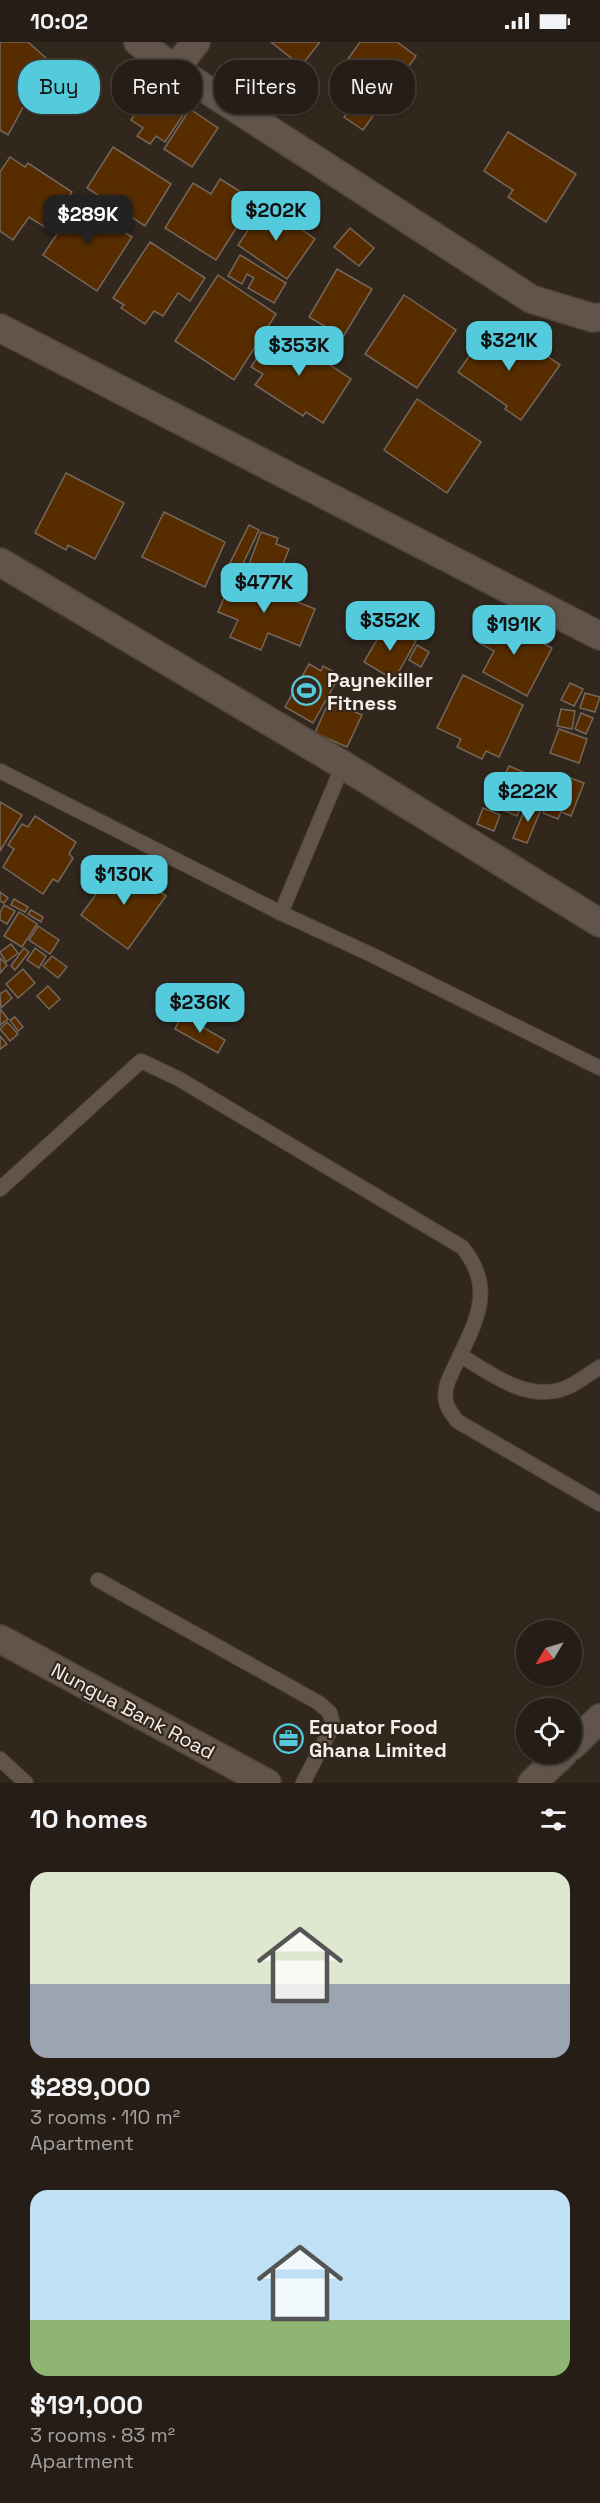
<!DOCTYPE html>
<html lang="en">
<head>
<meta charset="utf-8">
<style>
  :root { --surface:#261d16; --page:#322a23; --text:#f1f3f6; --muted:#a4a2a1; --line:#423b35; --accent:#54cadd }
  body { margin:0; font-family:"Space Grotesk",sans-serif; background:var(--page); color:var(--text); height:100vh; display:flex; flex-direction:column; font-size:22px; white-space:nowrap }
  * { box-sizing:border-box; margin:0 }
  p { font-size:20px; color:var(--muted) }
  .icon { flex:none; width:33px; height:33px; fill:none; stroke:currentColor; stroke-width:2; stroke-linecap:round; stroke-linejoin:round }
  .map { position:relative; height:1741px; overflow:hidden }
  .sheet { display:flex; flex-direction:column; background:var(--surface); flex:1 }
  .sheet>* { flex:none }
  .guide { position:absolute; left:18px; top:18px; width:564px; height:54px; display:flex; gap:12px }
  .needle { width:39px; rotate:232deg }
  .tools { position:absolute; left:516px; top:1578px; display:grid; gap:12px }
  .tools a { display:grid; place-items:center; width:66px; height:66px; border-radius:50%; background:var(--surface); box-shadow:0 2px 4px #0004,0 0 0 2px var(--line); font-size:30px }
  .price { position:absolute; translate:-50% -51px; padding:0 14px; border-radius:12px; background:var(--accent); color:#111; font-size:20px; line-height:39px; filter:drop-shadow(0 2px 3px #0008) }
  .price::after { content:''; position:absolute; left:50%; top:36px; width:18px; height:14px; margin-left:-9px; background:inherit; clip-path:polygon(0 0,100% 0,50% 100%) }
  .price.current { background:#222; color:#fff }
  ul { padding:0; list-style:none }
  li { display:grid; align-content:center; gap:12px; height:318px; padding:0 30px }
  li span { display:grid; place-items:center; height:186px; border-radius:18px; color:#555 }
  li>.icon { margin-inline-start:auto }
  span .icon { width:108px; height:108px; fill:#fffc; stroke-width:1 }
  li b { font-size:26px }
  h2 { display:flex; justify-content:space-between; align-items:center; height:72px; padding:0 30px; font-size:26px }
  .tag { padding:0 21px; border-radius:24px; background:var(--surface); box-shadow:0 2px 4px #0004,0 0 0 2px var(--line); font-size:21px; line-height:54px }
  .tag.current { background:var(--accent); color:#111 }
  .status { display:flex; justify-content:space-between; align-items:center; height:42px; padding:0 30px; background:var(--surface); direction:ltr }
  .status svg { height:16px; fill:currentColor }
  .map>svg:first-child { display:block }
  .building { fill:#572d00; stroke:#75675c; stroke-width:1.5 }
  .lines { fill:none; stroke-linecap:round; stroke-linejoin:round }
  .service-casing { stroke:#4f453d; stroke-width:16 }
  .minor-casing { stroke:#4f453d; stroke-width:30 }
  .service { stroke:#62544a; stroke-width:14 }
  .minor { stroke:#62544a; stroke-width:27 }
  .labels { text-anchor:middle; stroke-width:4.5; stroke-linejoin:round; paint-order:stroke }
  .poi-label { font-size:20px; font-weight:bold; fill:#f6eee7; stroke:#32271d; text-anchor:start }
  .street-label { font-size:20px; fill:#f6eee7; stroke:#32271d }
</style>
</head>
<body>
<div class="status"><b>10:02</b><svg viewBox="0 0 49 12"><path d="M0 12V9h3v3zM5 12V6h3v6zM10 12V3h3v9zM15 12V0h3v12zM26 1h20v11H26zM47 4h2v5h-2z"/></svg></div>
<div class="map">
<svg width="600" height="1741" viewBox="0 0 600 1741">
  <rect width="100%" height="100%" fill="#32271d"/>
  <g class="building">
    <polygon points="0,0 28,0 46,16 28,42 29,54 8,93 0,88"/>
    <polygon points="271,0 320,0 301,24"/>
    <polygon points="360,0 397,0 416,14 363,88 344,75 356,58 331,41"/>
    <polygon points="152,45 187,67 165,100 156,94 150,102 137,94 143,86 131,78"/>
    <polygon points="190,67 218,86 192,125 164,107"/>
    <polygon points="508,90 576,132 546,180 508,155 513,148 484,129"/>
    <polygon points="113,105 171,142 145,184 87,146"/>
    <polygon points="10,115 25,125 28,121 72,150 48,187 29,175 13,198 0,189 0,130"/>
    <polygon points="220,137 254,158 216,218 165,186 193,141 211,152"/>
    <polygon points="78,160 132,195 97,249 43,213"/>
    <polygon points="266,162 315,197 287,237 238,203"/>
    <polygon points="350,186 374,206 359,224 334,205"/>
    <polygon points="150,200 205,236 190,259 178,251 163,274 154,269 145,282 121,266 124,263 113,256"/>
    <polygon points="240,213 286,241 274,261 248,246 254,236 247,232 242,242 228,234"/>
    <polygon points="337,227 372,247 343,295 309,275"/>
    <polygon points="218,233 276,272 234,338 175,299"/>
    <polygon points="404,253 456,288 417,346 365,312"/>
    <polygon points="489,286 518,306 524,298 560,323 521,378 505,367 507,364 458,330"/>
    <polygon points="276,287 351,337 323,381 306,370 303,374 255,343 263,332 251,325"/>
    <polygon points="417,357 481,400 447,451 384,408"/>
    <polygon points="66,431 124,461 95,517 68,503 66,508 35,491"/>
    <polygon points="164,470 225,500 205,545 142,515"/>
    <polygon points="249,483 259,488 239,530 228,525"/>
    <polygon points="261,490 278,496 276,502 289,507 283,522 292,526 284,548 245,533"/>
    <polygon points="233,534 315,567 300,604 268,591 261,608 230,595 238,578 218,570"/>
    <polygon points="493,575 552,606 527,654 483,630 494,609 479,601"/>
    <polygon points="386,582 416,599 394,638 364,620"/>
    <polygon points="417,603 429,610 421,625 409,618"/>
    <polygon points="309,622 321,629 323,624 340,633 313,681 285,665"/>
    <polygon points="463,633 523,663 499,715 486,709 482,717 457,705 461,697 437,686"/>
    <polygon points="570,641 583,647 574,664 561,658"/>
    <polygon points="585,651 600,655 595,670 580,666"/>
    <polygon points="329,659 362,673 347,705 315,691"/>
    <polygon points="561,667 575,669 572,687 557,684"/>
    <polygon points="581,671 593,676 586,692 575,687"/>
    <polygon points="559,687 587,697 579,721 550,711"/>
    <polygon points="509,724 547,740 538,762 525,757 517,774 491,763"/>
    <polygon points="559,732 584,741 571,774 561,770 558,777 543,771"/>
    <polygon points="0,760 22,773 0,809"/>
    <polygon points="528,760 542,765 527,801 513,796"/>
    <polygon points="483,766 500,773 494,789 477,782"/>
    <polygon points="35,774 76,800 69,812 73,816 58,840 53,837 43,852 3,825 14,807 8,803 22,782 28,785"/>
    <polygon points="119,820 166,854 128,907 81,873"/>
    <polygon points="0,850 8,856 4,861 0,859"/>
    <polygon points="14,857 28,865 25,870 11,863"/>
    <polygon points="4,863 15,869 7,882 0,878 0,871"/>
    <polygon points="31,868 43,875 41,880 28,872"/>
    <polygon points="19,870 37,882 22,905 4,894"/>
    <polygon points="38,884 59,898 50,912 29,898"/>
    <polygon points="11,902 18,911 6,920 0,910"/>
    <polygon points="24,906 29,910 15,928 11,924"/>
    <polygon points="35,906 46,914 39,926 27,918"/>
    <polygon points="52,914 67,925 58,936 43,924"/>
    <polygon points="0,916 7,923 0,931"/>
    <polygon points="23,927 35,941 18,956 6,942"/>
    <polygon points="48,944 60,957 49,967 37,954"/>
    <polygon points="6,948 12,956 1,966 0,952"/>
    <polygon points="1,968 8,977 0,983 0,969"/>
    <polygon points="182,973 225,998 218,1011 175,987"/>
    <polygon points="15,975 23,985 18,989 10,978"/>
    <polygon points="7,980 18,992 10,999 0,987"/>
    <polygon points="0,994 7,1002 0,1007"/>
  </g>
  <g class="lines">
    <defs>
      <g id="service">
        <polyline points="0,729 281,871 372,913 600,1026"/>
        <polyline points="281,871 343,723"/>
        <path d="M0 1147 141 1019 179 1037 462 1205C497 1247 475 1281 455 1324 449 1336 442 1350 447 1363 449 1369 454 1374 457 1379L600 1462"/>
        <path d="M460 1313C491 1332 529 1362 568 1345 579 1340 590 1331 600 1325"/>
        <polyline points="98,1538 319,1661 330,1671 333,1683 303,1741"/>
        <polyline points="0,1717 26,1741"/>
      </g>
      <g id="minor">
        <polyline points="138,0 175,27 531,257 593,276 600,275"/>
        <polyline points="175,27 196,0"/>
        <polyline points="0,286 600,594"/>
        <polyline points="0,520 343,723 600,881"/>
        <polyline points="0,1597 267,1741"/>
        <polyline points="572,1704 600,1676"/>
        <polyline points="532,1741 563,1712"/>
      </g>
    </defs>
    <use href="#service" class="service-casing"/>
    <use href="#minor" class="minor-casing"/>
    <use href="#service" class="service"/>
    <use href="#minor" class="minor"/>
  </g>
  <defs>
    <symbol id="stadium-ring" viewBox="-11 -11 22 22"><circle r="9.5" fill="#32271d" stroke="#54cadd" stroke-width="1.5"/><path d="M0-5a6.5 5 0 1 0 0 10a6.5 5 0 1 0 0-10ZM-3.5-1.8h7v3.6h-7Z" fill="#54cadd"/></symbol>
    <symbol id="office-ring" viewBox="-11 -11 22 22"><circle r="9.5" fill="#32271d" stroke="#54cadd" stroke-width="1.5"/><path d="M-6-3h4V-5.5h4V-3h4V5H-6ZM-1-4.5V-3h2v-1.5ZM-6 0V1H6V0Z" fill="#54cadd"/></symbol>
  </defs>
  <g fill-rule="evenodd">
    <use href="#stadium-ring" x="290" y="632" width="33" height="33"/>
    <use href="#office-ring" x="272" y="1680" width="33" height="33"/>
  </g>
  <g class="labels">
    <g class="poi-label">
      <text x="327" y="645">Paynekiller<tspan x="327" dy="23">Fitness</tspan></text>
      <text x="309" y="1692">Equator Food<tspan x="309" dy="23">Ghana Limited</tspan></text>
    </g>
    <g class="street-label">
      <text transform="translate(133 1669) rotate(28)" y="7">Nungua Bank Road</text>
    </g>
  </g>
</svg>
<div class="tools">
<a><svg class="needle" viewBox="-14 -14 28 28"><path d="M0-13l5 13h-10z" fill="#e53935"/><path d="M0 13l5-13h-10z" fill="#a4a2a1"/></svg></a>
<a><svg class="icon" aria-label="locate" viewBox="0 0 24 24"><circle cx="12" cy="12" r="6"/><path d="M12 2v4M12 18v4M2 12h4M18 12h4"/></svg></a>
</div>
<b class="price" style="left:276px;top:200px">$202K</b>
<b class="price current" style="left:88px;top:204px">$289K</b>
<b class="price" style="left:509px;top:330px">$321K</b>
<b class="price" style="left:299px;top:335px">$353K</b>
<b class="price" style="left:264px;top:572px">$477K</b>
<b class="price" style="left:390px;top:610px">$352K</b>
<b class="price" style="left:514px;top:614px">$191K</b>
<b class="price" style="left:528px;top:781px">$222K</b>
<b class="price" style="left:124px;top:864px">$130K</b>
<b class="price" style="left:200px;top:992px">$236K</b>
<div class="guide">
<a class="tag current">Buy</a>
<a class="tag">Rent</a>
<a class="tag">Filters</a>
<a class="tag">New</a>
</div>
</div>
<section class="sheet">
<h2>10 homes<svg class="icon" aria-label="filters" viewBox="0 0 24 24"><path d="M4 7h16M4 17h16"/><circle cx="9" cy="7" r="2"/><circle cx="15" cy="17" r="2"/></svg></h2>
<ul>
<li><span style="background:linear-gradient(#dfe7d0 60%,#9aa5b1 0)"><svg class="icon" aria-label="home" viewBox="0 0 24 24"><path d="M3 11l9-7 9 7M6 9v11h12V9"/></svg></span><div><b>$289,000</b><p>3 rooms · 110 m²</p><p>Apartment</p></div></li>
<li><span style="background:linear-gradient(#bfe0f5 70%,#8fb573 0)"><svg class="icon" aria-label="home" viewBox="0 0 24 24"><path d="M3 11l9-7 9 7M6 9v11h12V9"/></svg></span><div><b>$191,000</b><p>3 rooms · 83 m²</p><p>Apartment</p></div></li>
</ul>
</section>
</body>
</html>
